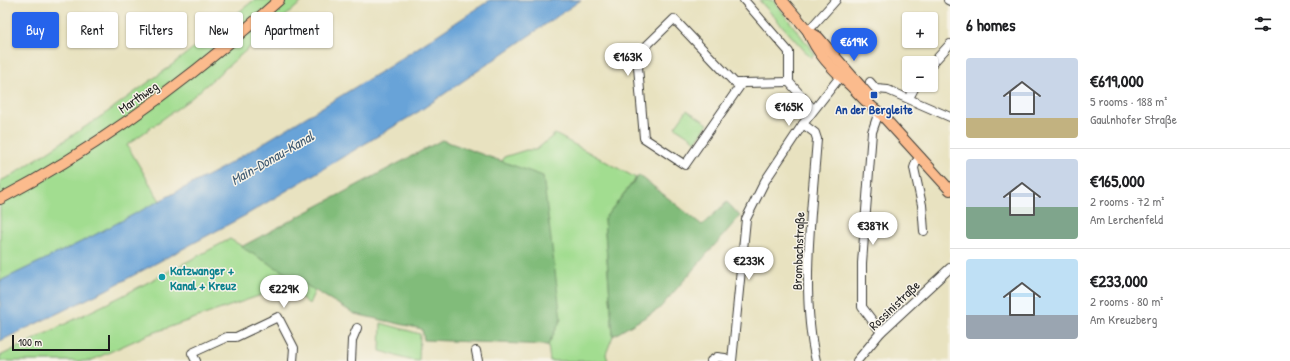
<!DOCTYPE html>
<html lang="en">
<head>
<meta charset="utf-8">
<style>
  :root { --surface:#fff; --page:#f6f6f6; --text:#202124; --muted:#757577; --line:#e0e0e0; --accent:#2563eb }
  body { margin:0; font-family:"Patrick Hand",sans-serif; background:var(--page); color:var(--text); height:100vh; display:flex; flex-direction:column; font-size:15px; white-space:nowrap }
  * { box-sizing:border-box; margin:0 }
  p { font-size:13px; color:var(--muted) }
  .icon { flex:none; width:22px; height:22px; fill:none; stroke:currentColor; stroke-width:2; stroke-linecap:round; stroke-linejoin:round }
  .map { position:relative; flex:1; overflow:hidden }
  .drawer { display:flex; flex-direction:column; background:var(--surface); width:340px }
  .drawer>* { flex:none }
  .top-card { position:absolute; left:12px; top:12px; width:380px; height:36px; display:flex; gap:8px }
  .controls { position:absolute; left:902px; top:12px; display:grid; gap:8px }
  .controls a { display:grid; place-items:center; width:36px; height:36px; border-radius:4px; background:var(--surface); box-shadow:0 1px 3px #0004; font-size:20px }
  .scale { position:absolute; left:12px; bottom:10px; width:98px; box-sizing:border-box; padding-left:4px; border:2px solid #1c1c1c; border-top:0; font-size:11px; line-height:14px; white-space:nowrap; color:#1c1c1c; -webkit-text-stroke:3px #f7f3e8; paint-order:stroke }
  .price { position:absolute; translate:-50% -34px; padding:0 9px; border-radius:14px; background:#fff; color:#222; font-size:13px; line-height:26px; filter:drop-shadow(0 1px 2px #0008) }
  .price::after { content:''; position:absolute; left:50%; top:24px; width:12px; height:9px; margin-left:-6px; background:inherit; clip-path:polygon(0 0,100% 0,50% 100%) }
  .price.active { background:var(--accent); color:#fff }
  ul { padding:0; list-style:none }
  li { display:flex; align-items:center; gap:12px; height:100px; padding:0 16px }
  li+li { border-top:1px solid var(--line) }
  li span { display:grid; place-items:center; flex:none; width:112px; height:80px; border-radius:4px; color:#555 }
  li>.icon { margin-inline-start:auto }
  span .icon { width:48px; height:48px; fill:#fffc; stroke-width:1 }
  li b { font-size:17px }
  h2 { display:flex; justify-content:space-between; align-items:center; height:48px; padding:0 16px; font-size:17px }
  .chip { padding:0 14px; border-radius:4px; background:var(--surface); box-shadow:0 1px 3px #0004; font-size:14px; line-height:36px }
  .chip.active { background:var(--accent); color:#fff }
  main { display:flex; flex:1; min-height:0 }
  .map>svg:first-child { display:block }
  .green { fill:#a2dd90; stroke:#5f7c56 }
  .forest { fill:#81bc7a; stroke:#4e6c4b }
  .water { fill:#68a3d8; stroke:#42607a }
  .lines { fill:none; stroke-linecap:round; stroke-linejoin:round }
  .minor-casing { stroke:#3b3a35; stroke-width:10 }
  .major-casing { stroke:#3b3a35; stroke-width:12 }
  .minor { stroke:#fff; stroke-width:8 }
  .major { stroke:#fbbb8d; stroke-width:10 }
  .transit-dot { fill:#1a4fb4; stroke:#f7f3e8; stroke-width:1.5 }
  .culture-dot { fill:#0f9aa8; stroke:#f7f3e8; stroke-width:1.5 }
  .labels { text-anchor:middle; stroke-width:3; stroke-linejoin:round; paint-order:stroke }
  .street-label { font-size:13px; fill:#1c1c1c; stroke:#f7f3e8 }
  .transit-label { font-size:13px; font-weight:bold; fill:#164399; stroke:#f7f3e8 }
  .culture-label { font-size:13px; font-weight:bold; fill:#0d838f; stroke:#f7f3e8; text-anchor:start }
  .water-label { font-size:14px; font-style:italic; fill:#3e5971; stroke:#f7f3e8 }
</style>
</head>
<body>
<main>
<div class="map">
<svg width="950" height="361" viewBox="0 0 950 361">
  <rect width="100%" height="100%" fill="#f7f3e8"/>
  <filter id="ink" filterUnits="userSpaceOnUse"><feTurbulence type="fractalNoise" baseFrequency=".025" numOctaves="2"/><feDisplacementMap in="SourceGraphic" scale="8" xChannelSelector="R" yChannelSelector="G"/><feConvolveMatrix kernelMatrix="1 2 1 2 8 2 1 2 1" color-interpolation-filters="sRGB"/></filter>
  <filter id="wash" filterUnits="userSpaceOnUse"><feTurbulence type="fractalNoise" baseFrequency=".012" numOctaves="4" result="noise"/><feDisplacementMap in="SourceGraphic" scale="16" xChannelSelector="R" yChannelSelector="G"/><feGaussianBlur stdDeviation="0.9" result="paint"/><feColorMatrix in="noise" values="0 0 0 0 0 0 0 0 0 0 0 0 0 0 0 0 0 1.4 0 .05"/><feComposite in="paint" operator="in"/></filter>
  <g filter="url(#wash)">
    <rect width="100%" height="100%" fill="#e8e2c0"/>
    <g class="green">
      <polygon points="254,0 304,0 189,100 127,145 160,201 85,240 0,281 0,181 11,176 106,113 168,68"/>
      <polygon points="759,0 773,0 815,54 811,58"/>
      <polygon points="687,110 708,124 696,141 675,127"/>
      <polygon points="555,134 636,178 604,219 613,336 606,354 608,361 550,361 548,345 561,319 502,161 504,157 526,150 536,150"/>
      <polygon points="230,239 315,290 309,304 287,286 147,335 90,361 0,361 0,356 122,296"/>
      <path d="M381 323 420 334 419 361C406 361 393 354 380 351Z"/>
    </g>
    <g class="forest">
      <polygon points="442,140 543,176 561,319 548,345 424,340 422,329 355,314 241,247"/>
      <polygon points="639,175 702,225 727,202 740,216 659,309 613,336 604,219"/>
    </g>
    <polygon class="water" points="490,0 581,0 418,112 246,215 106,290 0,341 0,281 85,240 222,168 390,66"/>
  </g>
  <g filter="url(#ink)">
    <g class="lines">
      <defs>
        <g id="minor">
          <polyline points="744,0 789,52 789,82 813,109"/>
          <polyline points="948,0 950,1"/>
          <polyline points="808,31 836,0"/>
          <polyline points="931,65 950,44"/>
          <polyline points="870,82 876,89 888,90 950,117"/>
          <polyline points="742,83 685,165 644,138 637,55 674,19 735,83 742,83 789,82"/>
          <polyline points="909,98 916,85"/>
          <polyline points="879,112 872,132 862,263 862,307 881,332"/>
          <path d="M803 124 815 133 817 139C812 209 800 293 816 361"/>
          <polyline points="921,157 916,162 914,168 922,205 924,231"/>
          <polyline points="476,351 478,361"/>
          <polyline points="196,361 192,353 227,337 236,337 278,317 294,348 293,361"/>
          <polyline points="351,361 352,340 357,328"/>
          <polyline points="711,361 717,357 725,358 730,361"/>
          <polyline points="732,361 746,219 765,181 803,124 843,73"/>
          <polyline points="857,361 881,332 950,268"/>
        </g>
        <g id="major">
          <polyline points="782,0 808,31 818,37 870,97"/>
          <path d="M808 31C817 55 834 70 852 87 861 96 868 105 879 112L950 190"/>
          <path d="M0 199C101 146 194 76 279 0"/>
        </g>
      </defs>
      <use href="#minor" class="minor-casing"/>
      <use href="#major" class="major-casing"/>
      <use href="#minor" class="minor"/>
      <use href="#major" class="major"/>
    </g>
  </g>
  <rect class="transit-dot" x="870" y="91" width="8" height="8" rx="2"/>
  <circle class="culture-dot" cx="162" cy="277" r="4"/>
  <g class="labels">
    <g class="street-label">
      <text transform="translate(138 97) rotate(-35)" y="5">Marthweg</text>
      <text transform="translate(798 251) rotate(-88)" y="5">Brombachstraße</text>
      <text transform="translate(894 305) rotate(-44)" y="5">Rossinistraße</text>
    </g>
    <g class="transit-label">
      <text x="874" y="114">An der Bergleite</text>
    </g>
    <g class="culture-label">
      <text x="170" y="275">Katzwanger +<tspan x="170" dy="15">Kanal + Kreuz</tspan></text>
    </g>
    <g class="water-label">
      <text transform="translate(272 158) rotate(-30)" y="5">Main-Donau-Kanal</text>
    </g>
  </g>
</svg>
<div class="controls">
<a>+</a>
<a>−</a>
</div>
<div class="scale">100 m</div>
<b class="price active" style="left:854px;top:62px">€619K</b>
<b class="price" style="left:628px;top:77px">€163K</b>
<b class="price" style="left:789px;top:127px">€165K</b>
<b class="price" style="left:873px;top:246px">€387K</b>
<b class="price" style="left:749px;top:281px">€233K</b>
<b class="price" style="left:284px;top:309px">€229K</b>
<div class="top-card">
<a class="chip active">Buy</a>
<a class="chip">Rent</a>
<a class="chip">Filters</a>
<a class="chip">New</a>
<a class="chip">Apartment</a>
</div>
</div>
<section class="drawer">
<h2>6 homes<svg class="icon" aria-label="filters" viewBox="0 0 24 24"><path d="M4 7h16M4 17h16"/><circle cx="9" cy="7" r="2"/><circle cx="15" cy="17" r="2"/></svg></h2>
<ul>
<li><span style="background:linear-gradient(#c9d6e8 75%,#c2b280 0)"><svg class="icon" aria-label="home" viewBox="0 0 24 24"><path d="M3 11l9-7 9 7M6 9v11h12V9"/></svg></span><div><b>€619,000</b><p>5 rooms · 188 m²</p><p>Gaulnhofer Straße</p></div></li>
<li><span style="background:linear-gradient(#c9d6e8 60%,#7fa58c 0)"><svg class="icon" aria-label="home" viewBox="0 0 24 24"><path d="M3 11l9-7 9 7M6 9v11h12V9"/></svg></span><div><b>€165,000</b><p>2 rooms · 72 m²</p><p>Am Lerchenfeld</p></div></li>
<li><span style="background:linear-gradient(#bfe0f5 70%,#9aa5b1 0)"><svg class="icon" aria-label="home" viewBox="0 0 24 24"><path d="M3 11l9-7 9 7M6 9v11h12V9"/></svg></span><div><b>€233,000</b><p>2 rooms · 80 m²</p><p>Am Kreuzberg</p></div></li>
</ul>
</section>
</main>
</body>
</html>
